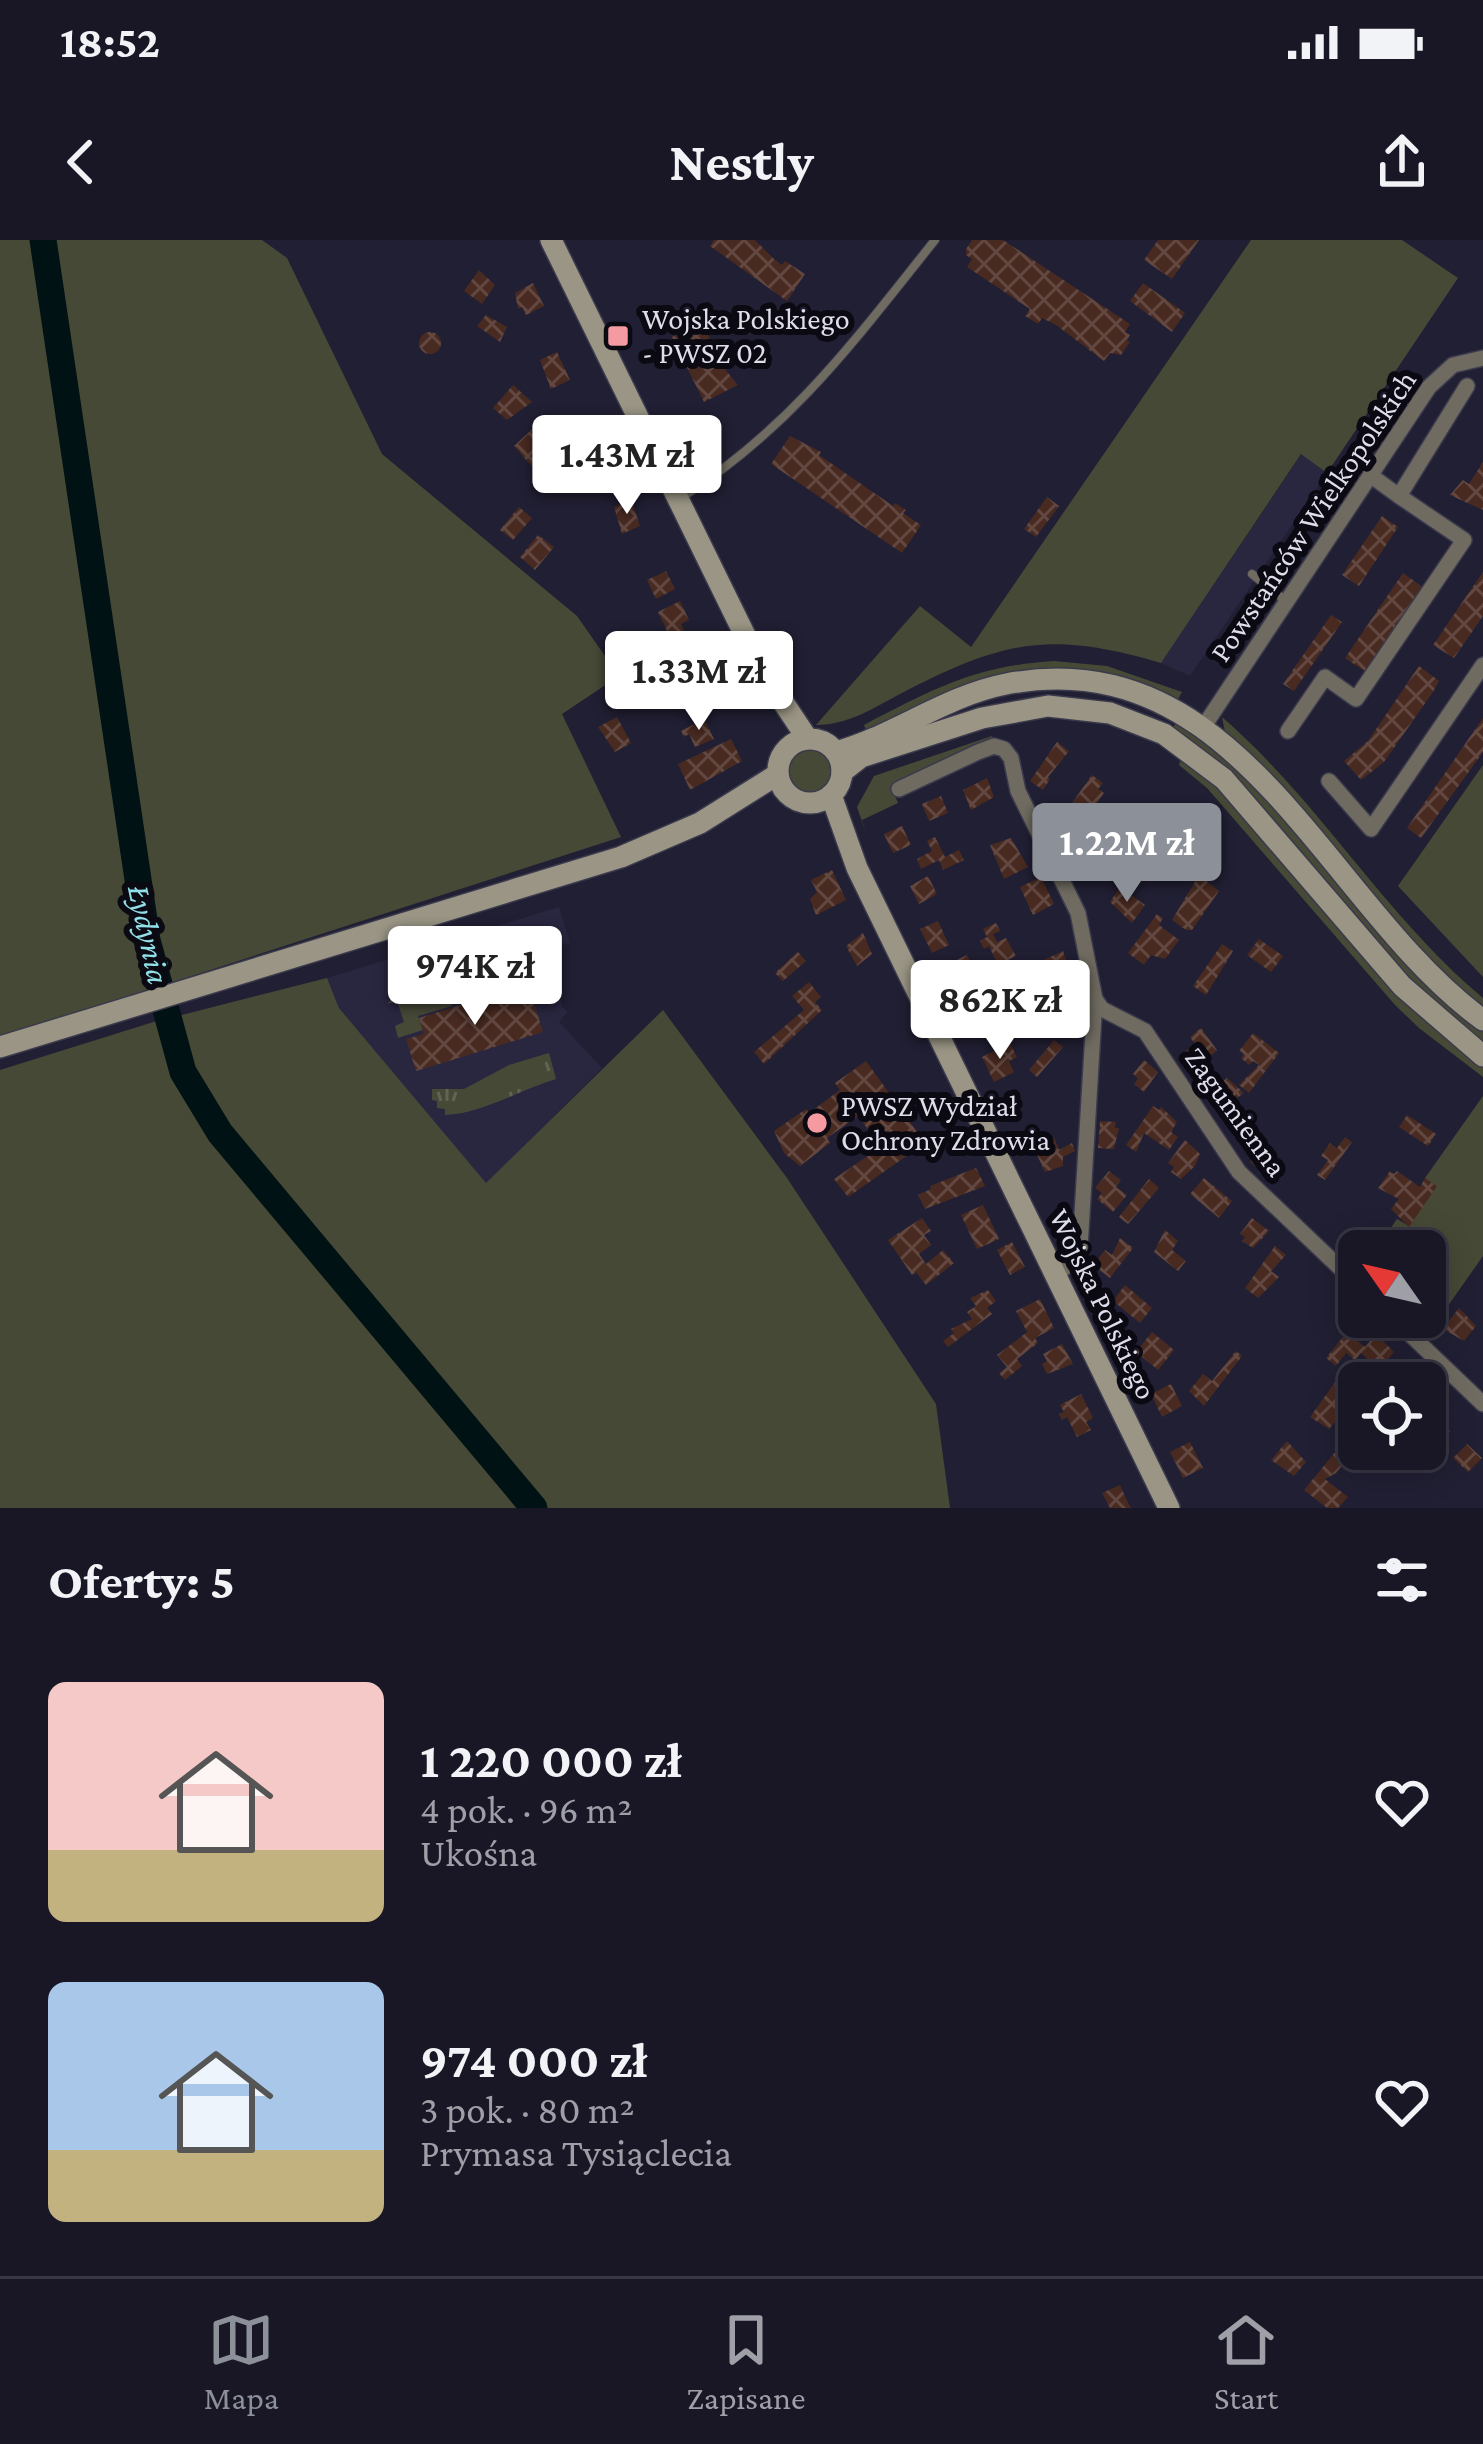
<!DOCTYPE html>
<html lang="pl">
<head>
<meta charset="utf-8">
<style>
  :root { --surface:#191726; --page:#22202e; --text:#f1f3f6; --muted:#9f9fa7; --line:#373643; --accent:#8c9099 }
  body { margin:0; font-family:"Crimson Pro",serif; background:var(--page); color:var(--text); height:100vh; display:flex; flex-direction:column; font-size:45px; white-space:nowrap }
  * { box-sizing:border-box; margin:0 }
  p { font-size:39px; color:var(--muted) }
  .icon { flex:none; width:66px; height:66px; fill:none; stroke:currentColor; stroke-width:2; stroke-linecap:round; stroke-linejoin:round }
  .map { position:relative; height:1268px; overflow:hidden }
  .panel { display:flex; flex-direction:column; background:var(--surface); flex:1 }
  .panel>* { flex:none }
  .needle { width:78px; rotate:304deg }
  .controls { position:absolute; left:1338px; top:990px; display:grid; gap:24px }
  .controls a { display:grid; place-items:center; width:108px; height:108px; border-radius:18px; background:var(--surface); box-shadow:0 6px 30px #0003,0 0 0 3px var(--line); font-size:60px }
  .price { position:absolute; translate:-50% -102px; padding:0 27px; border-radius:12px; background:#fff; color:#222; font-size:39px; line-height:78px; filter:drop-shadow(0 3px 6px #0008) }
  .price::after { content:''; position:absolute; left:50%; top:72px; width:36px; height:27px; margin-left:-18px; background:inherit; clip-path:polygon(0 0,100% 0,50% 100%) }
  .price.active { background:var(--accent); color:#fff }
  ul { padding:0; list-style:none }
  li { display:flex; align-items:center; gap:36px; height:300px; padding:0 48px }
  li span { display:grid; place-items:center; flex:none; width:336px; height:240px; border-radius:18px; color:#555 }
  li>.icon { margin-inline-start:auto }
  span .icon { width:144px; height:144px; fill:#fffc; stroke-width:1 }
  li b { font-size:51px }
  h2 { display:flex; justify-content:space-between; align-items:center; height:144px; padding:0 48px; font-size:51px }
  .status { display:flex; justify-content:space-between; align-items:center; height:84px; padding:0 60px; background:var(--surface); direction:ltr }
  .status svg { height:33px; fill:currentColor }
  header { display:flex; justify-content:space-between; align-items:center; height:156px; padding:0 48px; background:var(--surface); font-size:54px; font-weight:700 }
  .menu { display:flex; justify-content:space-around; align-items:center; height:168px; border-top:3px solid var(--line); background:var(--surface); font-size:33px; color:var(--muted) }
  .menu a { display:grid; justify-items:center; gap:6px }
  .menu .active { color:var(--accent) }
  .map>svg:first-child { display:block }
  .built { fill:#292640 }
  .grass { fill:#474937 }
  .park { fill:url(#park-tufts) }
  .lines { fill:none; stroke-linecap:round; stroke-linejoin:round }
  .river { stroke:#001214; stroke-width:27 }
  .building { fill:url(#building-cross-hatch) }
  .lane-casing { stroke:#3b3a4d; stroke-width:10 }
  .street-casing { stroke:#3b3a4d; stroke-width:18 }
  .secondary-casing { stroke:#3b3a4d; stroke-width:24 }
  .lane { stroke:#6f6b61; stroke-width:8 }
  .street { stroke:#6f6b61; stroke-width:15 }
  .secondary { stroke:#9a9584; stroke-width:21 }
  .poi-dot { fill:#f49aa0; stroke:#0b0a13; stroke-width:4.5 }
  .labels { text-anchor:middle; stroke-width:12; stroke-linejoin:round; paint-order:stroke }
  .poi-label { font-size:30px; fill:#dedeeb; stroke:#0b0a13; text-anchor:start }
  .street-label { font-size:30px; fill:#dedeeb; stroke:#0b0a13 }
  .water-label { font-size:33px; font-style:italic; fill:#91e0e8; stroke:#0b0a13 }
</style>
</head>
<body>
<div class="status"><b>18:52</b><svg viewBox="0 0 49 12"><path d="M0 12V9h3v3zM5 12V6h3v6zM10 12V3h3v9zM15 12V0h3v12zM26 1h20v11H26zM47 4h2v5h-2z"/></svg></div>
<header><svg class="icon" aria-label="back" viewBox="0 0 24 24"><path d="M15 5l-7 7 7 7"/></svg>Nestly<svg class="icon" aria-label="share" viewBox="0 0 24 24"><path d="M12 15V3M7 8l5-5 5 5M5 13v7h14v-7"/></svg></header>
<div class="map">
<svg width="1483" height="1268" viewBox="0 0 1483 1268">
  <defs>
    <pattern id="park-tufts" width="24" height="20" patternUnits="userSpaceOnUse" patternTransform="scale(3)"><rect width="24" height="20" fill="#474937"/><path d="M3 7l-1-3M5 7V3M7 7l1-3M15 17l-1-3M17 17v-4M19 17l1-3" fill="none" stroke="#616354"/></pattern>
    <pattern id="building-cross-hatch" width="8" height="8" patternUnits="userSpaceOnUse" patternTransform="scale(3)"><rect width="8" height="8" fill="#482a21"/><path d="M0 0l8 8M0 8l8-8" fill="none" stroke="#624841"/></pattern>
  </defs>
  <rect width="100%" height="100%" fill="#211f33"/>
  <g class="built">
    <polygon points="1302,213 1327,233 1190,436 1161,423"/>
    <polygon points="559,667 570,703 546,710 563,768 568,772 559,782 602,828 486,944 339,768 327,738"/>
  </g>
  <g class="grass">
    <polygon points="0,0 262,0 287,18 382,214 577,376 619,436 562,474 621,597 0,798"/>
    <path d="M1251 0H1402L1458 38 1327 233 1301 214 1161 423C1049 390 1003 401 902 453 873 468 849 485 816 485L920 366 971 407Z"/>
    <path d="M1054 421 1107 426 1182 452 1177 461C1125 438 1062 420 1005 436 958 449 912 476 868 495L864 485C933 449 975 426 1054 421Z"/>
    <path d="M1222 477C1319 561 1385 676 1483 758V771L1414 706 1248 513 1225 492Z"/>
    <polygon points="1178,480 1243,533 1435,752 1483,791 1483,804 1418,750 1228,532 1172,489"/>
    <polygon points="992,496 993,499 891,546 898,563 862,580 866,593 857,567 874,536"/>
    <circle cx="810" cy="530" r="23"/>
    <polygon points="1181,519 1220,550 1403,759 1483,824 1483,837 1419,788 1395,765 1207,548 1179,525"/>
    <polygon points="1483,525 1483,737 1398,646"/>
    <polygon points="327,738 339,768 486,943 663,770 787,938 936,1164 950,1268 0,1268 0,830 163,779 169,786 170,778"/>
    <polygon points="455,743 459,756 450,760 452,766 418,776 423,790 398,798 395,786 404,782 397,761 387,764 399,749 403,759"/>
    <polygon points="1483,856 1483,1016 1426,1097 1405,1077 1425,1077 1425,1011 1375,1011 1397,979 1409,986 1436,947 1425,938"/>
  </g>
  <path class="park" d="M549 813 556 839C519 850 482 874 445 875V869L437 868V861L432 860V849H464L509 825Z"/>
  <g class="lines">
    <polyline class="river" points="43,0 147,700 183,832 220,893 534,1268"/>
  </g>
  <g class="building">
    <polygon points="714,0 755,0 775,20 782,25 785,21 805,34 787,61 710,6"/>
    <polygon points="972,0 1003,0 1130,84 1125,92 1130,95 1127,100 1130,102 1121,115 1110,113 1104,121 1056,85 1042,78 1038,84 1025,76 1030,69 967,27 972,19 966,15 966,9"/>
    <polygon points="1158,0 1199,0 1172,39 1144,20"/>
    <polygon points="479,30 495,45 482,64 464,51"/>
    <polygon points="533,43 544,66 526,75 522,67 518,69 515,53"/>
    <polygon points="1143,43 1185,73 1172,92 1130,61"/>
    <polygon points="486,75 507,87 500,102 477,86"/>
    <polygon points="702,82 724,128 738,145 704,162 672,97"/>
    <circle cx="430" cy="103" r="11"/>
    <polygon points="557,112 570,140 551,149 540,120"/>
    <polygon points="513,145 532,162 507,180 493,168"/>
    <polygon points="541,181 557,195 541,213 546,218 535,230 514,206"/>
    <polygon points="790,196 821,212 819,215 893,266 895,263 906,270 903,273 921,285 902,313 771,224"/>
    <polygon points="612,219 622,240 602,250 589,230"/>
    <polygon points="1483,222 1483,270 1450,255 1463,240 1469,244"/>
    <polygon points="1047,257 1059,266 1036,297 1024,289"/>
    <polygon points="631,259 640,286 622,294 614,267"/>
    <polygon points="519,267 532,278 513,300 500,290"/>
    <polygon points="1382,276 1398,287 1359,346 1342,335"/>
    <polygon points="538,295 554,307 535,330 520,317"/>
    <polygon points="666,331 675,349 656,359 647,340"/>
    <polygon points="1483,332 1483,376 1454,418 1433,405"/>
    <polygon points="1403,333 1424,348 1366,432 1345,418"/>
    <polygon points="680,361 689,380 681,384 684,390 670,397 658,372"/>
    <polygon points="1331,375 1342,382 1294,451 1283,444"/>
    <polygon points="699,399 708,418 700,422 704,429 689,436 680,408"/>
    <polygon points="1419,426 1439,441 1433,452 1384,522 1361,540 1344,521 1368,501"/>
    <polygon points="635,429 649,458 635,465 621,436"/>
    <polygon points="617,477 631,503 615,512 598,487"/>
    <polygon points="1483,478 1483,512 1421,598 1407,588"/>
    <polygon points="704,479 714,499 695,507 689,494 684,497 681,491"/>
    <polygon points="731,499 742,521 690,550 678,524"/>
    <polygon points="1057,502 1069,511 1048,537 1050,539 1043,550 1030,541"/>
    <polygon points="1092,535 1103,543 1098,549 1104,553 1074,596 1057,584"/>
    <polygon points="987,538 994,557 971,570 963,550"/>
    <polygon points="941,556 948,573 929,581 922,564"/>
    <polygon points="902,586 911,605 893,613 884,594"/>
    <polygon points="935,597 945,617 959,610 964,620 943,630 939,620 921,629 917,619 932,611 927,601"/>
    <polygon points="1011,598 1028,627 1004,639 990,605"/>
    <polygon points="832,630 846,660 816,675 810,659 817,652 811,640"/>
    <polygon points="1199,635 1219,651 1192,690 1186,690 1172,680"/>
    <polygon points="928,636 937,654 919,664 910,646"/>
    <polygon points="1041,637 1054,664 1033,675 1020,647"/>
    <polygon points="1120,647 1145,665 1132,683 1110,662"/>
    <polygon points="1157,674 1163,678 1159,685 1179,700 1165,719 1151,715 1144,725 1128,713"/>
    <polygon points="938,681 949,705 932,713 920,689"/>
    <polygon points="996,683 1000,691 993,694 997,702 1006,698 1016,716 1006,721 1010,729 1003,732 1007,740 994,746 990,738 998,735 994,726 998,725 989,706 984,709 980,701 987,697 983,689"/>
    <polygon points="863,693 872,714 857,726 846,706"/>
    <polygon points="1259,699 1283,716 1271,732 1247,715"/>
    <polygon points="1222,704 1233,711 1206,755 1193,746"/>
    <polygon points="1063,711 1074,743 1049,755 1045,745 1049,743 1037,723"/>
    <polygon points="798,712 806,721 783,741 775,733"/>
    <polygon points="967,715 978,737 957,747 946,725"/>
    <polygon points="809,742 821,757 815,762 822,770 764,824 754,812 804,770 792,756"/>
    <polygon points="519,747 521,753 530,750 543,792 416,831 406,799 424,794 419,778"/>
    <polygon points="983,754 992,771 974,781 965,762"/>
    <polygon points="1021,754 1031,776 1012,785 1003,764"/>
    <polygon points="1201,788 1217,810 1195,831 1182,814 1195,804 1190,797"/>
    <polygon points="1253,793 1279,813 1249,853 1239,845 1259,825 1253,821 1249,825 1241,818 1244,814 1239,811"/>
    <polygon points="1054,800 1063,807 1037,837 1029,830"/>
    <polygon points="1010,803 1017,817 1009,821 1014,832 994,842 982,817"/>
    <polygon points="1144,820 1158,832 1144,852 1134,844 1138,838 1133,834"/>
    <polygon points="866,821 925,903 848,957 834,939 881,907 858,876 827,898 830,903 800,926 784,913 774,891 806,869 809,873 840,850 835,843"/>
    <polygon points="1227,838 1244,853 1223,868 1210,851"/>
    <polygon points="1153,866 1159,870 1161,867 1177,882 1171,892 1178,897 1169,910 1144,893 1136,912 1126,905"/>
    <polygon points="1407,875 1436,894 1428,906 1399,887"/>
    <polygon points="1100,881 1116,882 1115,888 1119,888 1114,909 1098,908"/>
    <polygon points="1054,897 1059,910 1072,903 1075,911 1063,917 1063,926 1045,932 1033,906"/>
    <polygon points="1345,897 1352,902 1325,940 1317,935 1328,920 1321,916 1330,903 1337,908"/>
    <polygon points="1185,900 1200,914 1195,926 1181,939 1171,932 1174,927 1168,923"/>
    <polygon points="1260,909 1282,926 1272,938 1250,922"/>
    <polygon points="976,928 985,946 925,969 918,955 931,949 930,946"/>
    <polygon points="1109,931 1121,940 1116,947 1127,955 1113,972 1097,959 1102,953 1095,948"/>
    <polygon points="1390,931 1394,934 1397,931 1420,947 1425,938 1437,946 1409,987 1391,969 1399,959 1378,948"/>
    <polygon points="1204,938 1232,961 1219,978 1190,954"/>
    <polygon points="1149,939 1159,948 1128,984 1119,977"/>
    <polygon points="983,965 999,999 977,1009 961,975"/>
    <polygon points="922,978 931,991 924,995 931,1005 919,1014 926,1024 943,1010 954,1023 926,1045 916,1032 912,1035 888,1000"/>
    <polygon points="1252,978 1269,991 1253,1008 1242,1001 1245,997 1240,994"/>
    <polygon points="1165,990 1178,1001 1172,1010 1186,1021 1178,1031 1154,1012"/>
    <polygon points="1359,991 1379,1005 1375,1011 1359,1011 1359,1017 1347,1008"/>
    <polygon points="1120,998 1133,1008 1110,1038 1093,1025 1105,1010 1112,1015"/>
    <polygon points="1012,1002 1025,1027 1010,1035 997,1010"/>
    <polygon points="1275,1006 1286,1015 1271,1031 1279,1037 1258,1058 1245,1048"/>
    <polygon points="1125,1045 1152,1068 1140,1083 1113,1061"/>
    <polygon points="988,1050 996,1061 987,1068 992,1074 948,1107 943,1101 954,1093 951,1089 972,1079 967,1072 976,1066 970,1058"/>
    <polygon points="1040,1059 1054,1088 1035,1098 1038,1103 1017,1119 1022,1126 1005,1140 999,1133 1007,1127 997,1115 1027,1092 1016,1071"/>
    <polygon points="1459,1068 1476,1086 1464,1101 1443,1089"/>
    <polygon points="1152,1092 1174,1110 1158,1130 1136,1112"/>
    <polygon points="1347,1092 1365,1107 1376,1094 1394,1112 1379,1130 1361,1113 1355,1120 1346,1113 1336,1126 1326,1118"/>
    <polygon points="1062,1104 1073,1124 1047,1134 1042,1124 1047,1121 1043,1114"/>
    <polygon points="1236,1111 1242,1116 1204,1166 1189,1151 1203,1134 1212,1141"/>
    <polygon points="1336,1141 1352,1155 1346,1162 1349,1164 1329,1189 1310,1177"/>
    <polygon points="1171,1144 1182,1166 1162,1177 1151,1154"/>
    <polygon points="1081,1154 1093,1178 1086,1182 1091,1190 1077,1197 1067,1177 1062,1180 1059,1174 1064,1172 1060,1165"/>
    <polygon points="1439,1167 1450,1175 1442,1185 1450,1191 1433,1213 1425,1206 1425,1186"/>
    <polygon points="1359,1183 1359,1205 1336,1233 1325,1239 1348,1257 1338,1268 1327,1268 1304,1250"/>
    <polygon points="1287,1201 1306,1222 1294,1236 1271,1220"/>
    <polygon points="1190,1202 1203,1228 1183,1238 1170,1212"/>
    <polygon points="1467,1204 1482,1218 1468,1232 1453,1218"/>
    <polygon points="1120,1245 1128,1263 1131,1268 1110,1268 1102,1253"/>
  </g>
  <g class="lines">
    <defs>
      <g id="lane">
        <path d="M681 258C791 188 855 100 935 0"/>
        <polyline points="1252,334 1286,361"/>
      </g>
      <g id="street">
        <polyline points="1370,235 1399,256"/>
        <polyline points="1204,486 1429,147 1453,125 1483,118"/>
        <polyline points="1288,491 1325,437 1356,459 1464,300 1399,256 1467,146"/>
        <polyline points="1329,541 1371,589 1483,425"/>
        <polyline points="899,549 978,512 994,506 1004,509 1011,518 1018,551 1078,673 1095,759 1080,1008 1071,1023 1055,1035"/>
        <polyline points="1095,759 1102,769 1145,791 1239,932 1359,1046"/>
        <polyline points="1392,1077 1483,1164"/>
      </g>
      <g id="secondary">
        <polyline points="551,0 763,432 807,498"/>
        <circle cx="810" cy="531" r="32"/>
        <path d="M836 512C894 496 945 456 1006 444 1241 399 1325 665 1483 780"/>
        <polyline points="842,532 861,517 982,478 1048,466 1110,473 1164,494 1224,539 1402,746 1483,816"/>
        <polyline points="831,555 857,628 1169,1268"/>
        <polyline points="0,807 621,617 700,583 778,534"/>
      </g>
    </defs>
    <use href="#lane" class="lane-casing"/>
    <use href="#street" class="street-casing"/>
    <use href="#secondary" class="secondary-casing"/>
    <use href="#lane" class="lane"/>
    <use href="#street" class="street"/>
    <use href="#secondary" class="secondary"/>
  </g>
  <g class="poi-dot">
    <rect x="606" y="84" width="24" height="24" rx="6"/>
    <circle cx="817" cy="883" r="12"/>
  </g>
  <g class="labels">
    <g class="poi-label">
      <text x="642" y="89">Wojska Polskiego<tspan x="642" dy="34">- PWSZ 02</tspan></text>
      <text x="841" y="876">PWSZ Wydział<tspan x="841" dy="34">Ochrony Zdrowia</tspan></text>
    </g>
    <g class="street-label">
      <text transform="translate(1313 276) rotate(-56)" y="10">Powstańców Wielkopolskich</text>
      <text transform="translate(1236 872) rotate(54)" y="10">Zagumienna</text>
      <text transform="translate(1103 1064) rotate(64)" y="10">Wojska Polskiego</text>
    </g>
    <g class="water-label">
      <text transform="translate(150 694) rotate(78)" y="12">Łydynia</text>
    </g>
  </g>
</svg>
<div class="controls">
<a><svg class="needle" viewBox="-14 -14 28 28"><path d="M0-13l5 13h-10z" fill="#e53935"/><path d="M0 13l5-13h-10z" fill="#9f9fa7"/></svg></a>
<a><svg class="icon" aria-label="locate" viewBox="0 0 24 24"><circle cx="12" cy="12" r="6"/><path d="M12 2v4M12 18v4M2 12h4M18 12h4"/></svg></a>
</div>
<b class="price" style="left:627px;top:277px">1.43M zł</b>
<b class="price" style="left:699px;top:493px">1.33M zł</b>
<b class="price active" style="left:1127px;top:665px">1.22M zł</b>
<b class="price" style="left:475px;top:788px">974K zł</b>
<b class="price" style="left:1000px;top:822px">862K zł</b>
</div>
<section class="panel">
<h2>Oferty: 5<svg class="icon" aria-label="filters" viewBox="0 0 24 24"><path d="M4 7h16M4 17h16"/><circle cx="9" cy="7" r="2"/><circle cx="15" cy="17" r="2"/></svg></h2>
<ul>
<li><span style="background:linear-gradient(#f6c9c9 70%,#c2b280 0)"><svg class="icon" aria-label="home" viewBox="0 0 24 24"><path d="M3 11l9-7 9 7M6 9v11h12V9"/></svg></span><div><b>1 220 000 zł</b><p>4 pok. · 96 m²</p><p>Ukośna</p></div><svg class="icon" aria-label="heart" viewBox="0 0 24 24"><path d="M12 20l-8-8c-3-5 5-10 8-4 3-6 11-1 8 4z"/></svg></li>
<li><span style="background:linear-gradient(#a9c7e8 70%,#c2b280 0)"><svg class="icon" aria-label="home" viewBox="0 0 24 24"><path d="M3 11l9-7 9 7M6 9v11h12V9"/></svg></span><div><b>974 000 zł</b><p>3 pok. · 80 m²</p><p>Prymasa Tysiąclecia</p></div><svg class="icon" aria-label="heart" viewBox="0 0 24 24"><path d="M12 20l-8-8c-3-5 5-10 8-4 3-6 11-1 8 4z"/></svg></li>
</ul>
</section>
<nav class="menu">
<a class="active"><svg class="icon" aria-label="map" viewBox="0 0 24 24"><path d="M3 6l6-2 6 2 6-2v14l-6 2-6-2-6 2zM9 4v14M15 6v14"/></svg>Mapa</a>
<a><svg class="icon" aria-label="saved" viewBox="0 0 24 24"><path d="M7 4h10v16l-5-4-5 4z"/></svg>Zapisane</a>
<a><svg class="icon" aria-label="home" viewBox="0 0 24 24"><path d="M3 11l9-7 9 7M6 9v11h12V9"/></svg>Start</a>
</nav>
</body>
</html>
